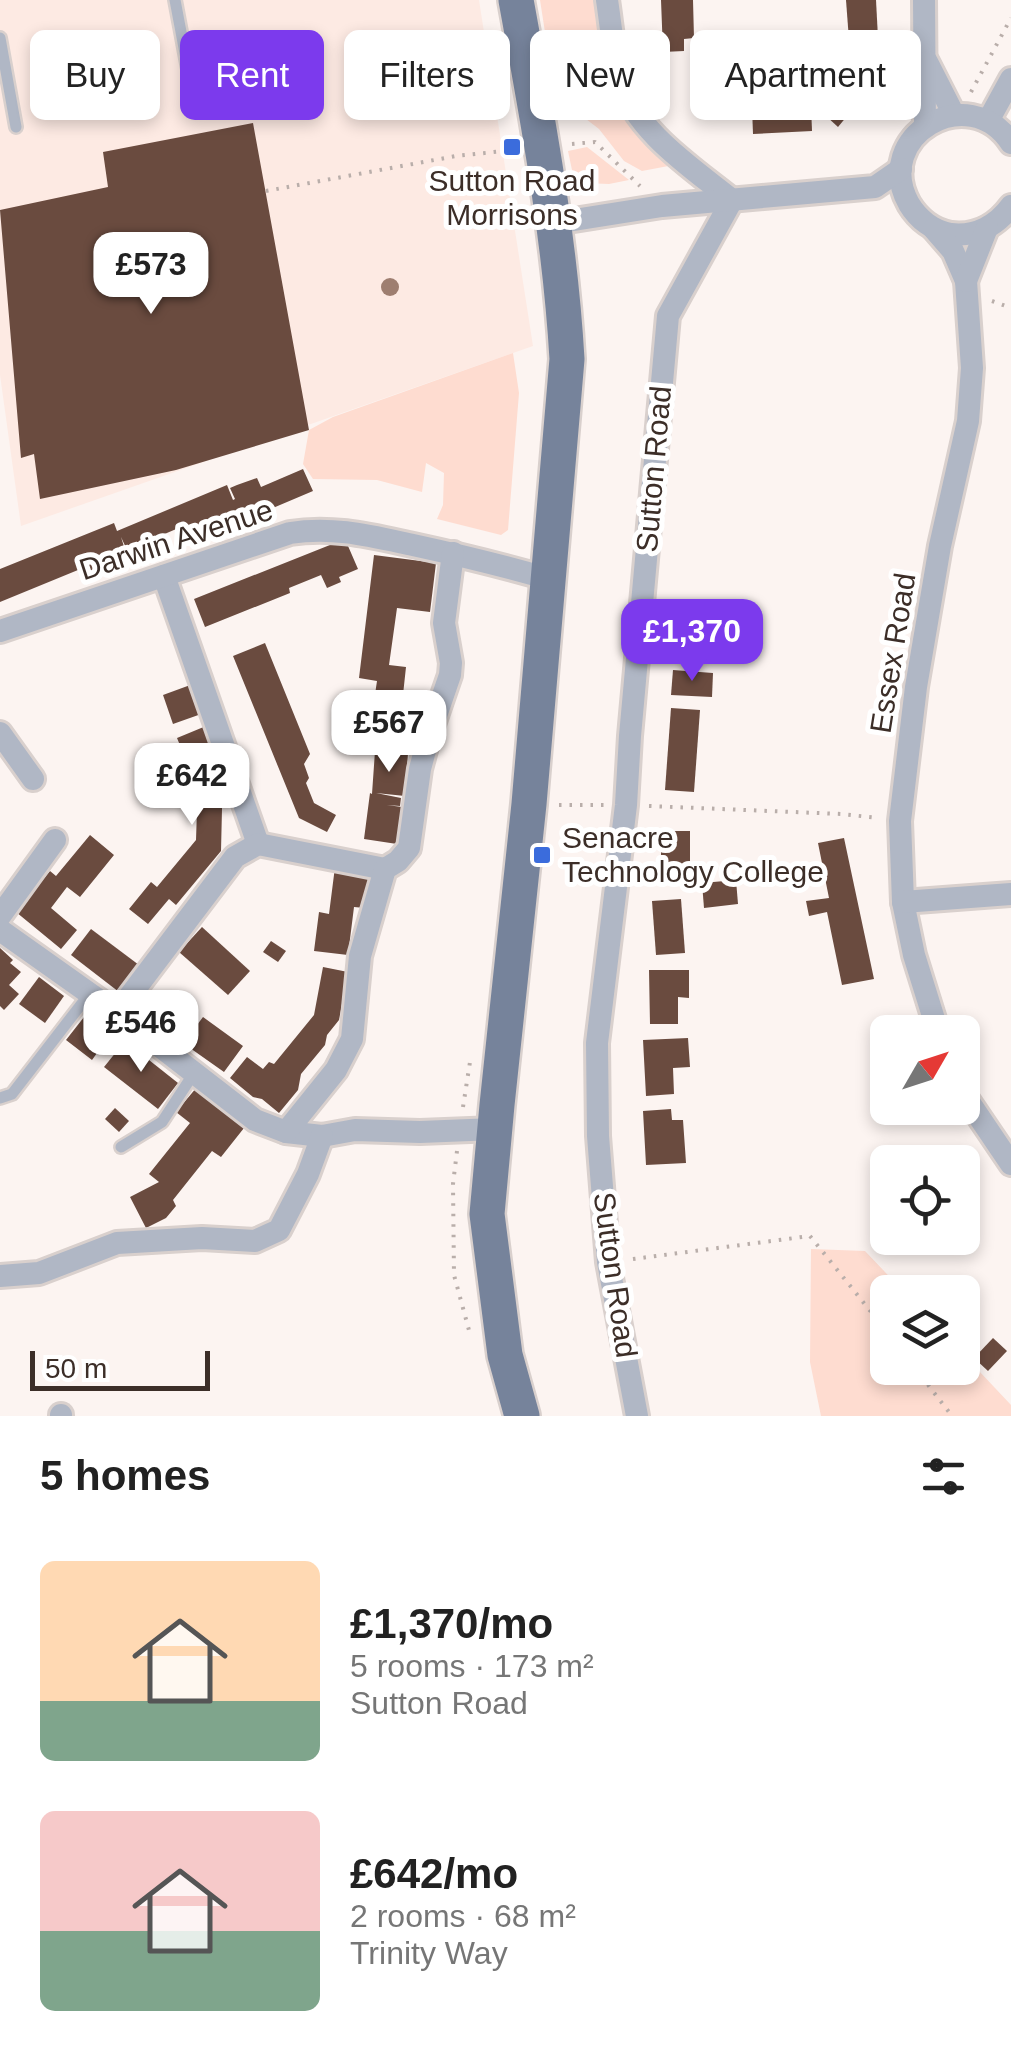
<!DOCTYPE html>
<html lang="en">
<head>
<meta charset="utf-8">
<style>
  :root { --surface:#fff; --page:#f2f2f2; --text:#222; --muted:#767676; --accent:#7c3aed }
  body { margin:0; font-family:Arial,sans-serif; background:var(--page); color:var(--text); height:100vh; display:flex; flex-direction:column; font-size:38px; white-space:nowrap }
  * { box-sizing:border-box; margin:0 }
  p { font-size:32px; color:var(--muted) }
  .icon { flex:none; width:55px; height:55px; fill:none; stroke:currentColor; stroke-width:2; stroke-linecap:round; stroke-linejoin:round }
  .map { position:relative; height:1416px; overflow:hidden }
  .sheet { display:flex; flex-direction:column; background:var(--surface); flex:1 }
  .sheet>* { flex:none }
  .guide { position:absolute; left:30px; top:30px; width:952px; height:90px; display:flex; gap:20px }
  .needle { width:65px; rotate:51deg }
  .tools { position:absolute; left:870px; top:1015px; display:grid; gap:20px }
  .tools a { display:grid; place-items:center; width:110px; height:110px; border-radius:15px; background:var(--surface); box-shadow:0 5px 15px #0003; font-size:50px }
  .scale { position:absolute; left:30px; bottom:25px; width:180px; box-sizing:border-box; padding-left:10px; border:5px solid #3c2e28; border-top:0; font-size:28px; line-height:35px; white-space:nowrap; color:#3c2e28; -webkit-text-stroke:8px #fff; paint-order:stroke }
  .price { position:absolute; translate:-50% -85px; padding:0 22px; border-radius:20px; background:#fff; color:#222; font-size:32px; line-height:65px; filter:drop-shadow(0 2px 5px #0008) }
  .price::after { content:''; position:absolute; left:50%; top:60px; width:30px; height:22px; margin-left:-15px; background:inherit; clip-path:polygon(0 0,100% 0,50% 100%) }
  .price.current { background:var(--accent); color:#fff }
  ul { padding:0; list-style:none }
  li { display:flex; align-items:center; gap:30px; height:250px; padding:0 40px }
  li span { display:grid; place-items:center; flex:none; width:280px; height:200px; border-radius:15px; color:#555 }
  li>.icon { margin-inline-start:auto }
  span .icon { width:120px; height:120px; fill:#fffc; stroke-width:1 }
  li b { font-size:42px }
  h2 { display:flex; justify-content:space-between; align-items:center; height:120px; padding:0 40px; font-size:42px }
  .tag { padding:0 35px; border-radius:15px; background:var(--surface); box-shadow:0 5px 15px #0003; font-size:35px; line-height:90px }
  .tag.current { background:var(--accent); color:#fff }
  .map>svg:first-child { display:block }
  .built { fill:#fdeae3 }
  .green { fill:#fedcd0 }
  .building { fill:#6a4b3f }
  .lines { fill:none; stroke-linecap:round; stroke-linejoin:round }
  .service-casing { stroke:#d9d0cd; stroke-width:16 }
  .minor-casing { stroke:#d9d0cd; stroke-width:28 }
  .primary-casing { stroke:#d9d0cd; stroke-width:40 }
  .path { stroke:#b9aeaa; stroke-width:4; stroke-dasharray:2.5 8; stroke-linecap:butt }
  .service { stroke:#b0b7c5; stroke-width:11 }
  .minor { stroke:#b0b7c5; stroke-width:22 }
  .primary { stroke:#76839b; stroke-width:35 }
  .tree { fill:#9e7e70 }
  .poi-dot { fill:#3b6cdc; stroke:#fff; stroke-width:4 }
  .labels { text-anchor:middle; stroke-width:10; stroke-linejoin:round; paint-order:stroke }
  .poi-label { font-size:30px; fill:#3c2e28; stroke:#fff }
  .street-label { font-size:30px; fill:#3c2e28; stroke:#fff }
</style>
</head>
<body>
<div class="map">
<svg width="1011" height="1416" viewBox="0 0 1011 1416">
  <rect width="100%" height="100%" fill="#fcf4f1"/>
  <polygon class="built" points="0,0 479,0 533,346 21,526 0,375"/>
  <g class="green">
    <polygon points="540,0 600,0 619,101 679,164 642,171 624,161 599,129 573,109 547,45"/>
    <polygon points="587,147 629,180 609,184 584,183 572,170 568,151"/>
    <polygon points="513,353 519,393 508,530 501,535 437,519 443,505 444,473 426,463 422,492 377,480 313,479 303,464 309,430 333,417"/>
    <polygon points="811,1249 865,1251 904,1292 888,1292 888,1368 962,1368 963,1354 1011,1405 1011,1416 821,1416 810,1362"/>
  </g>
  <g class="building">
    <polygon points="661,0 693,0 694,38 684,39 684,51 663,52"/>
    <polygon points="846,0 876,0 878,38 849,40"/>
    <polygon points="853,61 876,81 838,127 814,105"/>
    <polygon points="710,62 737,94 717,111 690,79"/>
    <polygon points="811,105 812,131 753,134 752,107"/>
    <polygon points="253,123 309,430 176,470 40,499 34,454 21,458 0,210 108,187 103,152"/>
    <polygon points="303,469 313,491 195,541 188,524 127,550 121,537 127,556 81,575 78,570 0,602 0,569 114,523 117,531 227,485 233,500 235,499 230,488 237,485 257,478 261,487"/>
    <polygon points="345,539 358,569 339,577 341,582 327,588 321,575 289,588 290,593 205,627 194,599"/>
    <polygon points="374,555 436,563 430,612 397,608 389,665 406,667 402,704 374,701 377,681 359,678"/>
    <polygon points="265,643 310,754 304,764 309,778 306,783 314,803 336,815 327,832 299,818 233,656"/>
    <polygon points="673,670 713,673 712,697 671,695"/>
    <polygon points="193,684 204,713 173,724 163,695"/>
    <polygon points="383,705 414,709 409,739 405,796 376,793 401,798 400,806 387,805 402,807 397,844 364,839 370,793 372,794 376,737 404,739 379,735"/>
    <polygon points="671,708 700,710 694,792 665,790"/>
    <polygon points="206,726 223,767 221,851 176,905 169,899 148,924 129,909 151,882 157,887 196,840 198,780 193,767 189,767 177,738"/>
    <polygon points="146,757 160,777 151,784 136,764"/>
    <polygon points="661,831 690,831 690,868 699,868 699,885 661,885"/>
    <polygon points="90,835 114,855 80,897 67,887 51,908 77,930 61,949 16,912 50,871 56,876"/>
    <polygon points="844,838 874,979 842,985 827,912 809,916 806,901 829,898 818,843"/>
    <polygon points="335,867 370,872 365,908 354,907 348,955 314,951 319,912 329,914"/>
    <polygon points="736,880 738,904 704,908 702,883"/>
    <polygon points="681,899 685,953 656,955 652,901"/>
    <polygon points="202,927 250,971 228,995 179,952"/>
    <polygon points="91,929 139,965 119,992 71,955"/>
    <polygon points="271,941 286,951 278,962 263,952"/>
    <polygon points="0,948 13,960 10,963 21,972 9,985 19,994 4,1010 0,1006"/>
    <polygon points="323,967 348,972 339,1020 327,1035 325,1045 301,1074 298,1090 279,1113 262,1099 253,1097 230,1078 247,1057 263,1069 269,1062 274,1064 314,1015"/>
    <polygon points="649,970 689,970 689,998 678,997 678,1024 650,1024"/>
    <polygon points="39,977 64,996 45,1023 19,1004"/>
    <polygon points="88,1012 103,1023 100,1028 110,1035 92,1060 66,1040"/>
    <polygon points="203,1017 243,1046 224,1072 190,1048 197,1038 191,1033"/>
    <polygon points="688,1038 690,1067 673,1068 674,1094 646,1096 643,1040"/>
    <polygon points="125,1041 178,1083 158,1109 104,1067"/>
    <polygon points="197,1087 244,1128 221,1157 212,1151 173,1200 176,1206 166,1218 146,1228 130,1197 159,1182 149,1174 190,1123 176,1112"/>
    <polygon points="115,1108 129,1121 119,1132 105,1119"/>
    <polygon points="671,1109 672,1120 683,1120 686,1163 646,1165 643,1111"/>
    <polygon points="993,1338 1007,1351 988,1371 974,1358"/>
  </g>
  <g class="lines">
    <defs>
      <g id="service">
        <polyline points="175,0 194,101"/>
        <polyline points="0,38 16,127"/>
        <polyline points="0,1098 12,1094 90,993"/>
        <polyline points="121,1147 162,1122 194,1073"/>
      </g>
      <g id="minor">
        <path d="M607 0C611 26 613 54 620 79 635 131 691 167 732 200L668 316 630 736 626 805 597 1043 598 1136 608 1262 637 1416"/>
        <polyline points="924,0 925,126"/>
        <polyline points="927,62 954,115"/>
        <polyline points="988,121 1011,79"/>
        <path d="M1011 143C969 79 871 136 909 204 918 219 933 231 951 234 976 237 997 225 1011 206"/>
        <polyline points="555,223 662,206 875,187 901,169"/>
        <polyline points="934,229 953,251 966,281 972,368 968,421 940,546 916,687 900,821 903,902 914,955 938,1032"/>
        <polyline points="966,281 987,228"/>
        <polyline points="164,576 258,844"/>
        <path d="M0 631 290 533C333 526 371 536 413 545 459 555 504 566 549 579"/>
        <polyline points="0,733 33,779"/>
        <polyline points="903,902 1011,894"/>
        <polyline points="0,916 55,840"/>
        <polyline points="0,930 117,1013 255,1120 286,1132 322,1136 355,1130 420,1132 495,1129"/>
        <polyline points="117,1013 235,857 258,844 385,869"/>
        <polyline points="962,1090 967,1099 1011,1164"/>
        <polyline points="286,1132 336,1070 352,1039 360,956 385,869 398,861 409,848 420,769 428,739 450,675 451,663 444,623 453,553"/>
        <polyline points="0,1276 39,1273 117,1243 202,1238 255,1241 279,1230 308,1174 322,1136"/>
        <polyline points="61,1415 61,1416"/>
      </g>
      <path id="primary" d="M516 0C538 120 560 238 567 359L529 804 497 1105 487 1214 505 1355 522 1416"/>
    </defs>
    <use href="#service" class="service-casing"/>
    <use href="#minor" class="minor-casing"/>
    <use href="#primary" class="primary-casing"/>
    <g class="path">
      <polyline points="971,92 1011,18"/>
      <polyline points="572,144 595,142 640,186"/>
      <polyline points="266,191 456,156 513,150"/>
      <polyline points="992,301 1011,308"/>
      <polyline points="559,805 604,805"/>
      <polyline points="649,806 841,814 879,818"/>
      <polyline points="463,1107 470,1062"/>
      <polyline points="457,1151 453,1184 454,1275 470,1334"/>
      <polyline points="633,1259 810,1236 888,1333"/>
      <polyline points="915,1368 952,1416"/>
    </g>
    <use href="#service" class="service"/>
    <use href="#minor" class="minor"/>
    <use href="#primary" class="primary"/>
  </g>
  <circle class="tree" cx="390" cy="287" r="9"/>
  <g class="poi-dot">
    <rect x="502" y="137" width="20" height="20" rx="5"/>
    <rect x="532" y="845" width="20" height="20" rx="5"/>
  </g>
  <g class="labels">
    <g class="poi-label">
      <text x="512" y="191">Sutton Road<tspan x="512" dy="34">Morrisons</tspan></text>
      <text x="562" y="848" text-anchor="start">Senacre<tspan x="562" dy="34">Technology College</tspan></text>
    </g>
    <g class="street-label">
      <text transform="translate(654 469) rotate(-85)" y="10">Sutton Road</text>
      <text transform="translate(176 540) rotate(-18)" y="10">Darwin Avenue</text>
      <text transform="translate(893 653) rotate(-81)" y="10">Essex Road</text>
      <text transform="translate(615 1275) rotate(82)" y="10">Sutton Road</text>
    </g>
  </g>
</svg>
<div class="tools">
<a><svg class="needle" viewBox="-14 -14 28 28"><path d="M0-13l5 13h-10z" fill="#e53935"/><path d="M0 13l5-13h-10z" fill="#767676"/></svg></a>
<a><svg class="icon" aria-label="locate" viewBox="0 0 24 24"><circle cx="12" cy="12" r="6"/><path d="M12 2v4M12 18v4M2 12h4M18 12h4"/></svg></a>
<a><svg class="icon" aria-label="layers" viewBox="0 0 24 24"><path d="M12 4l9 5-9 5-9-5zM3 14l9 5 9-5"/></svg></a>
</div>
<div class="scale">50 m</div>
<b class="price" style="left:151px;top:317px">£573</b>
<b class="price current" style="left:692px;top:684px">£1,370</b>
<b class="price" style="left:389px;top:775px">£567</b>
<b class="price" style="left:192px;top:828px">£642</b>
<b class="price" style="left:141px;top:1075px">£546</b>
<div class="guide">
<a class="tag">Buy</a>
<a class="tag current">Rent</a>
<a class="tag">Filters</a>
<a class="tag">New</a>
<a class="tag">Apartment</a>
</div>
</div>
<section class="sheet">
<h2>5 homes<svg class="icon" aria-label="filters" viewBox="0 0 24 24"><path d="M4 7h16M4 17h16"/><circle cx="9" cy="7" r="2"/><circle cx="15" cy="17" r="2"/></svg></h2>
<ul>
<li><span style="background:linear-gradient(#ffd9b3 70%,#7fa58c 0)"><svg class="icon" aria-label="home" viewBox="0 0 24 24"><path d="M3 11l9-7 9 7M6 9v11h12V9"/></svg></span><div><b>£1,370/mo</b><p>5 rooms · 173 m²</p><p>Sutton Road</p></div></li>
<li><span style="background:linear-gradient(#f6c9c9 60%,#7fa58c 0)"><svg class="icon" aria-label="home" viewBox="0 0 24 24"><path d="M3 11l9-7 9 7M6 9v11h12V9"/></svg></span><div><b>£642/mo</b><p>2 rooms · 68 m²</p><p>Trinity Way</p></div></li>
</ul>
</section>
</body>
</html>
